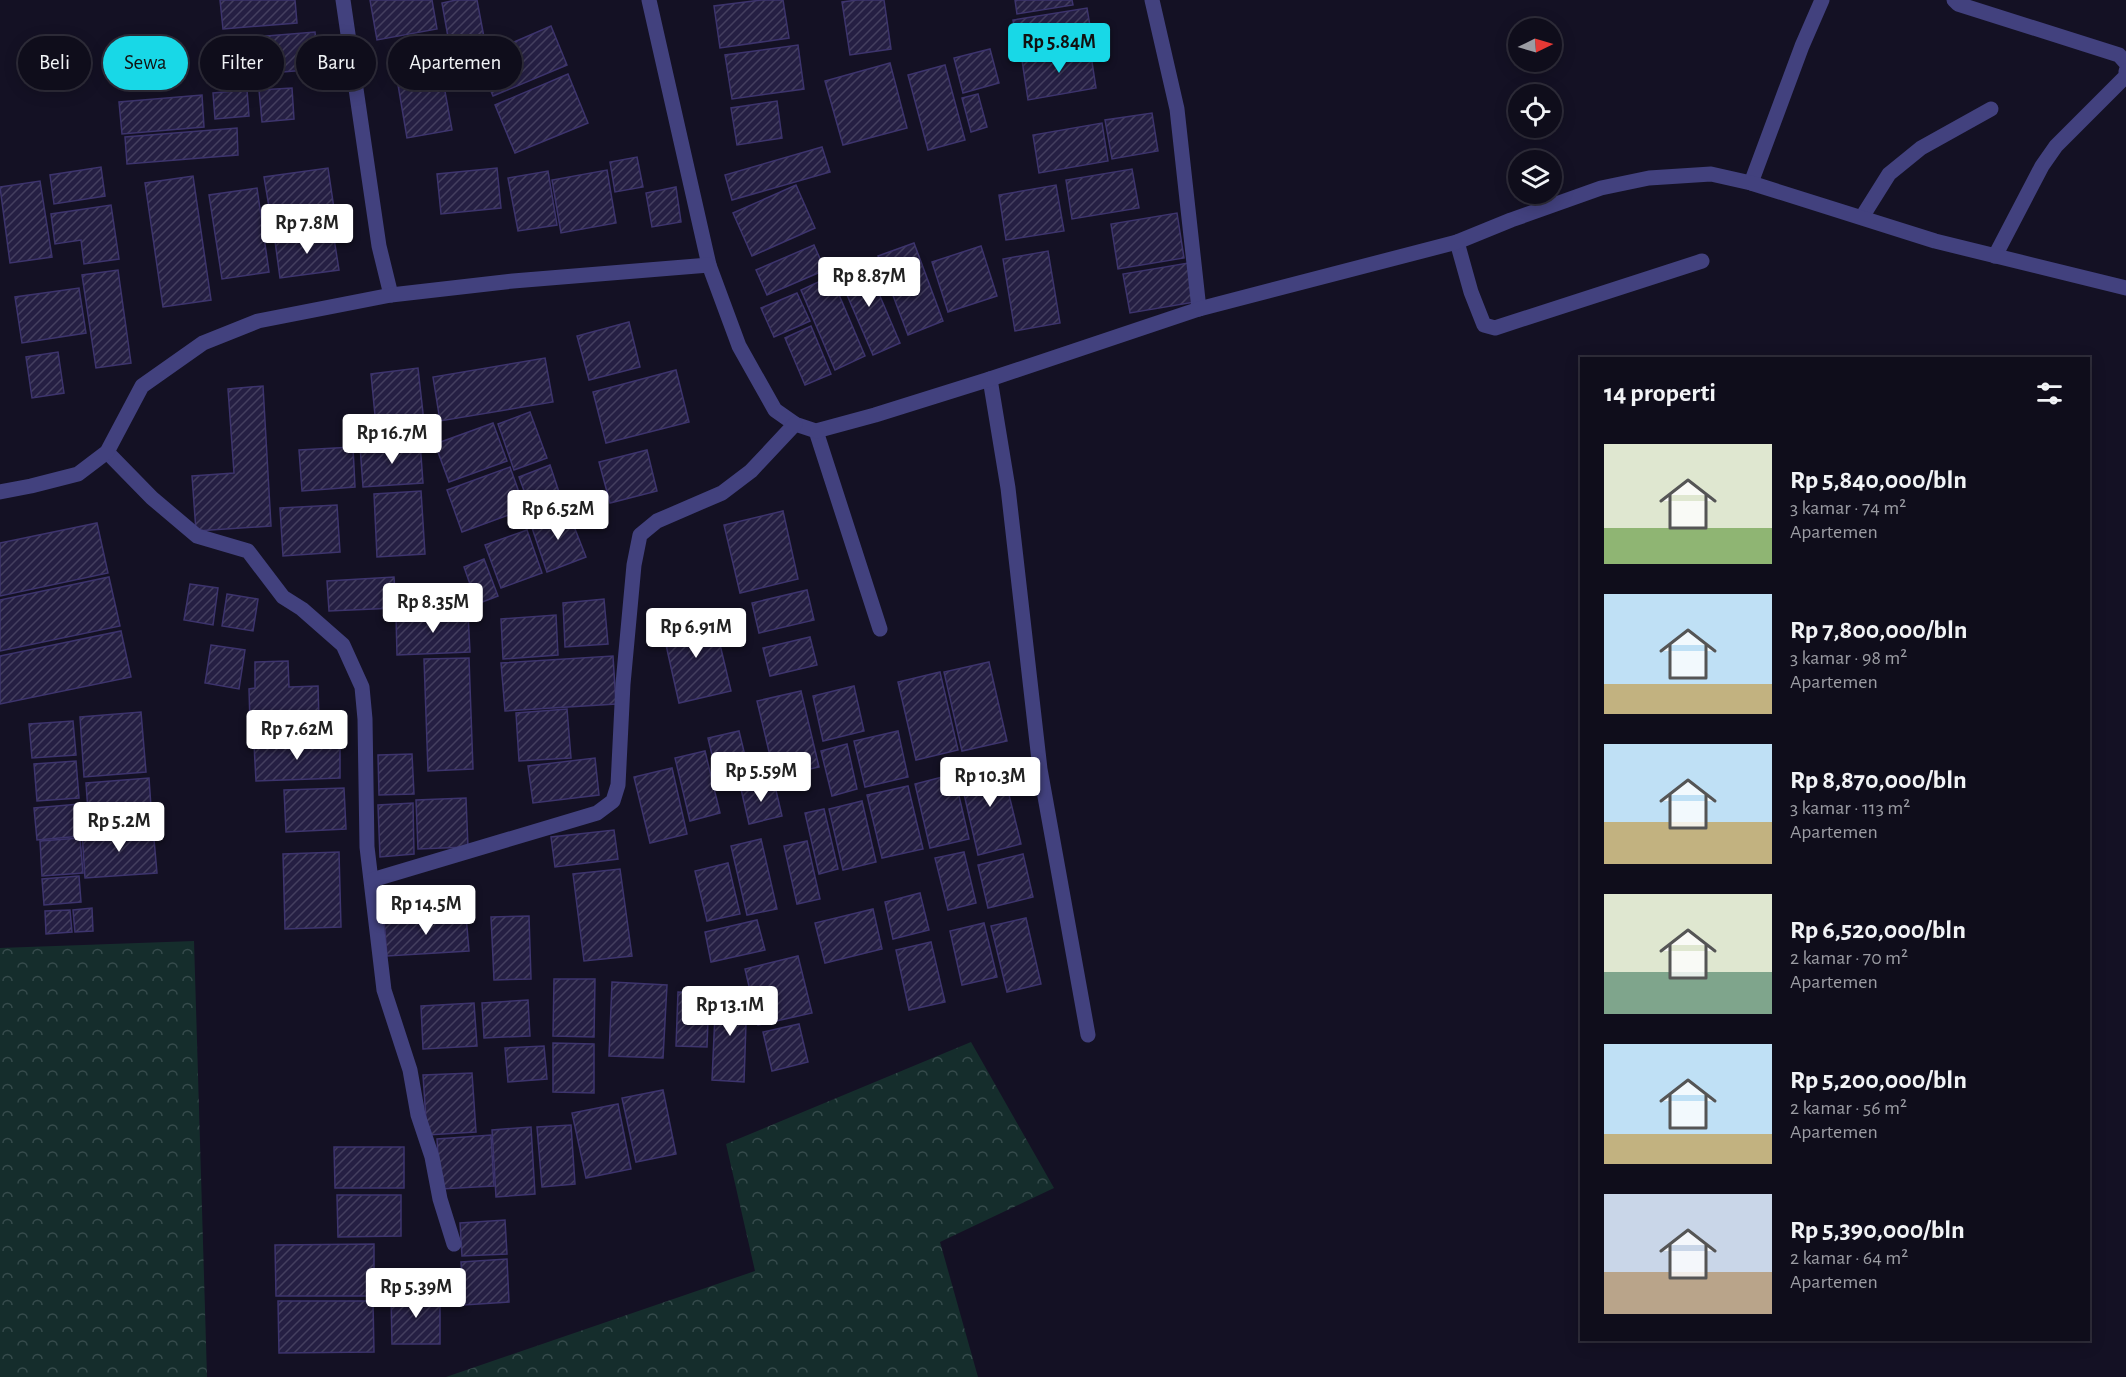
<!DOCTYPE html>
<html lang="id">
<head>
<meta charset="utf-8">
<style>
  :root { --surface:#0f0d1b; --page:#181624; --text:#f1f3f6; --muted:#9b9ca3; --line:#2f2d3a; --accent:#18d8e7 }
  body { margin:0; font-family:"Alegreya Sans",sans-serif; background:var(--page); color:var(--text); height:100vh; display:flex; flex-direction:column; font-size:22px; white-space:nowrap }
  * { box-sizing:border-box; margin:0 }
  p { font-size:20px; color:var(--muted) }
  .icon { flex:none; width:33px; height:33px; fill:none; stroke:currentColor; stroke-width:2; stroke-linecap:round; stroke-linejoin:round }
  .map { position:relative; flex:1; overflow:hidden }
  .panel { position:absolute; left:1580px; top:357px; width:510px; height:984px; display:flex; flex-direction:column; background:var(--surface); border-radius:0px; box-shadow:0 3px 15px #0003,0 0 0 2px var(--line) }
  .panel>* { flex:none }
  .hud { position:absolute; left:18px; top:36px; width:570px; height:54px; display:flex; gap:12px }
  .needle { width:39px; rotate:85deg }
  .controls { position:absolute; left:1508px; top:18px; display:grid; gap:12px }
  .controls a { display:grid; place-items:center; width:54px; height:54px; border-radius:50%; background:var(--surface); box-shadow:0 3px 15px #0003,0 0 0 2px var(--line); font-size:30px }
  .price { position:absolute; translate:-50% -51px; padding:0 14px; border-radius:6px; background:#fff; color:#222; font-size:20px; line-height:39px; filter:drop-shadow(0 2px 3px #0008) }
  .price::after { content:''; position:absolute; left:50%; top:36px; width:18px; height:14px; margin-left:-9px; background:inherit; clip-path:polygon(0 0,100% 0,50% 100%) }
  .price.current { background:var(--accent); color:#111 }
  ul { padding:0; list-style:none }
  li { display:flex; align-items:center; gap:18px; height:150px; padding:0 24px }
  li span { display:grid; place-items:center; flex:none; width:168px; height:120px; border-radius:0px; color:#555 }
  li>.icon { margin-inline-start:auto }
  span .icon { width:72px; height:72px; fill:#fffc; stroke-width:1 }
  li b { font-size:26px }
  h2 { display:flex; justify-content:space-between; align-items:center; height:72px; padding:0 24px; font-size:26px }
  .chip { padding:0 21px; border-radius:27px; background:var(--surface); box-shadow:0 3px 15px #0003,0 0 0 2px var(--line); font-size:21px; line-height:54px }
  .chip.current { background:var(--accent); color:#111 }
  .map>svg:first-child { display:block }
  .forest { fill:url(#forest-crowns) }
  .building { fill:url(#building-hatch); stroke:#3d346d; stroke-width:1.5 }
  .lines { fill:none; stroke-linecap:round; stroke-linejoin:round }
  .minor { stroke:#42417e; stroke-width:15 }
</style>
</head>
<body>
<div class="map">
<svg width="2126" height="1377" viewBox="0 0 2126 1377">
  <defs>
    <pattern id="forest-crowns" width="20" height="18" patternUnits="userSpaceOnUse" patternTransform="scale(1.5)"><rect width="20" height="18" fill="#152d2c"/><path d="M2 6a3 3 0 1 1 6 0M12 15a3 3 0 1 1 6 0" fill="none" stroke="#364b4c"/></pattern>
    <pattern id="building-hatch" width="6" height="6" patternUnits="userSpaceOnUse" patternTransform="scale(1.5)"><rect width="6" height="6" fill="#251f43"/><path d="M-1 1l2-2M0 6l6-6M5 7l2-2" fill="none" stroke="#443f5f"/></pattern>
  </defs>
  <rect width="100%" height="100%" fill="#141124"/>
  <g class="forest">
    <polygon points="194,941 207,1377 0,1377 0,948"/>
    <polygon points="971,1042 1054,1188 940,1242 978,1377 446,1377 755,1271 726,1144"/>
  </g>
  <g class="building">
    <polygon points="220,0 295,0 297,23 223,29"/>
    <polygon points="370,0 432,0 437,29 377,40"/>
    <polygon points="456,0 477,0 486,48 451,54 442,3"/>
    <polygon points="761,0 783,0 789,38 720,48 714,6"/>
    <polygon points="857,0 884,0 891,49 850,55 842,2"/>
    <polygon points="1015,0 1072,0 1073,5 1017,14"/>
    <polygon points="1087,8 1093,44 1019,57 1013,20"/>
    <polygon points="551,26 567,65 493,96 477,58"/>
    <polygon points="315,32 319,69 243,75 240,38"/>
    <polygon points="433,39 437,59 400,65 396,46"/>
    <polygon points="798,45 804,89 732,99 725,55"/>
    <polygon points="990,49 999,83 963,93 954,58"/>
    <polygon points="1090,49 1096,88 1028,100 1022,60"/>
    <polygon points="890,63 907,128 843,145 825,81"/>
    <polygon points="440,64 452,130 407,138 396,73"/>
    <polygon points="945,65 965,140 928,150 908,75"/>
    <polygon points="568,74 588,123 515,153 495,105"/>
    <polygon points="292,88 294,119 262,122 259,90"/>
    <polygon points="247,90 249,116 215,119 213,93"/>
    <polygon points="978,94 987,127 971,132 962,98"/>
    <polygon points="202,95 204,127 122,134 119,102"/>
    <polygon points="777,101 782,138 737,145 731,108"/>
    <polygon points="1152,113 1158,151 1112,159 1105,120"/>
    <polygon points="1102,123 1108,161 1039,173 1033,135"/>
    <polygon points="237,128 238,155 127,164 125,137"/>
    <polygon points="822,147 830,172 732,200 725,175"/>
    <polygon points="637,157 643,187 615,192 610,162"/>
    <polygon points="101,167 105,196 54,204 50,175"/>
    <polygon points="328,168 336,222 273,231 264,177"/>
    <polygon points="497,168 501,208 441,214 437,174"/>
    <polygon points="1132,169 1139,208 1072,219 1066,180"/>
    <polygon points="607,170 616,223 561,233 552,180"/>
    <polygon points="548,171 557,225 518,231 508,178"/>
    <polygon points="193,176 211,300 163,307 145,183"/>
    <polygon points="40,181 52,257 10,263 0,187"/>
    <polygon points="796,185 815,228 752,256 733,213"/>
    <polygon points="1056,185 1064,231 1006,240 999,195"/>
    <polygon points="676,187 681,222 652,227 646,193"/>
    <polygon points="257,188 269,272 222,279 209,195"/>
    <polygon points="111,205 119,259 84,264 81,240 55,244 51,214"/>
    <polygon points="1177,213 1184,258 1118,269 1111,224"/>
    <polygon points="333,232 339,270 280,278 275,241"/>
    <polygon points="914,243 943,321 908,335 878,256"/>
    <polygon points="814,245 825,270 767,295 756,270"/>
    <polygon points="981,246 997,296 948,312 932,262"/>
    <polygon points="1048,251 1060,323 1015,331 1003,259"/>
    <polygon points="865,261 900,343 873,355 838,274"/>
    <polygon points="1188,263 1195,302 1130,313 1123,274"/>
    <polygon points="118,270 131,363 96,368 82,275"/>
    <polygon points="831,276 865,356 835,370 801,290"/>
    <polygon points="79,288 86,333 22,343 15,297"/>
    <polygon points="797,293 810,321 774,337 761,308"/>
    <polygon points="629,322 640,367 589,380 577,336"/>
    <polygon points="811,326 831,374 805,385 785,338"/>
    <polygon points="58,352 64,393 32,398 26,357"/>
    <polygon points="545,358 553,402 440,421 433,377"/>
    <polygon points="418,368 425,431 377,436 371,374"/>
    <polygon points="676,370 689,422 606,443 593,392"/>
    <polygon points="263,386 271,526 196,531 192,476 234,473 228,389"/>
    <polygon points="530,412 547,458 514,470 498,424"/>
    <polygon points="493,423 507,461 449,482 435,444"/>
    <polygon points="420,442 423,483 363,487 360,446"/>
    <polygon points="353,447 355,487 302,491 299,450"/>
    <polygon points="647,450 657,491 610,503 599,462"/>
    <polygon points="550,465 564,507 534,518 519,477"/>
    <polygon points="510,467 525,509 462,532 447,490"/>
    <polygon points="421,491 425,554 377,557 374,494"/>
    <polygon points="337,505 340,552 283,556 280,508"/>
    <polygon points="568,511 586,557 547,572 531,525"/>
    <polygon points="783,511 798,579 740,593 724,525"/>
    <polygon points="97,523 108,573 0,596 0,543"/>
    <polygon points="527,530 542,573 501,588 485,545"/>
    <polygon points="484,559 498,596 477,604 464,567"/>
    <polygon points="109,577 120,626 0,651 0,600"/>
    <polygon points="394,577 396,608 329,611 327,581"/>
    <polygon points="190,584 218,588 213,625 184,620"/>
    <polygon points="807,590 814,620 759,633 752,603"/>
    <polygon points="227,594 258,599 253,631 222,626"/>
    <polygon points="604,599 608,644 565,647 563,603"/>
    <polygon points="468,614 470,652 397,655 396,616"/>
    <polygon points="556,615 558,655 503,659 501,619"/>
    <polygon points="713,615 731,691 679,703 662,627"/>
    <polygon points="121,631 131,677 0,704 0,656"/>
    <polygon points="810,637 817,665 770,676 763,648"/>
    <polygon points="211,645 245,650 239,689 205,683"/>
    <polygon points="613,656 616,704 505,711 501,663"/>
    <polygon points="469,658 473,769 428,771 424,659"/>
    <polygon points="288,661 289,687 318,686 319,720 290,722 291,737 257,738 256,722 250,723 249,689 255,688 255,662"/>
    <polygon points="989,662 1007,741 962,751 944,672"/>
    <polygon points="940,672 958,750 916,760 898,682"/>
    <polygon points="854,686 864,731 823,741 813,696"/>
    <polygon points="801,691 819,767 775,777 757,701"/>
    <polygon points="567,709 571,758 519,761 516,713"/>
    <polygon points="141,712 146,772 84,777 80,717"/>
    <polygon points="73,721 76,755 32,758 29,724"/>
    <polygon points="739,731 747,764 716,772 708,738"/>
    <polygon points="898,731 908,777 865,787 854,741"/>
    <polygon points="340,742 340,778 256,781 254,744"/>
    <polygon points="847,744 857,789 832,796 821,751"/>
    <polygon points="705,751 720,813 690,821 675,758"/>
    <polygon points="412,754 414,794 379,795 378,755"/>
    <polygon points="595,758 599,795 533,803 528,766"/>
    <polygon points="76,761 79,798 37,801 34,764"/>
    <polygon points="1001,762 1021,844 978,855 959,772"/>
    <polygon points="672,768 687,834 650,843 634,777"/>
    <polygon points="954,774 969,839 930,848 915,784"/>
    <polygon points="149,778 152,821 89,826 86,783"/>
    <polygon points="774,782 782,816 749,824 741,789"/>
    <polygon points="908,786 923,849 882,858 867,795"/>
    <polygon points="344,788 346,829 286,832 284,790"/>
    <polygon points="466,798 468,847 418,849 416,800"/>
    <polygon points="862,801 876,862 843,870 829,809"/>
    <polygon points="413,803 414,854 380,857 378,805"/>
    <polygon points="79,804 82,836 37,840 34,808"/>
    <polygon points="824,809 838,869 819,874 805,813"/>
    <polygon points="153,828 157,873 85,878 82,833"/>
    <polygon points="614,830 618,859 555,867 551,837"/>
    <polygon points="80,838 83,873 42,876 40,841"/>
    <polygon points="761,839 777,909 747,915 731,846"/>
    <polygon points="807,841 820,899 797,904 784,846"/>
    <polygon points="339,852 341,927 285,929 283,854"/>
    <polygon points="964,852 976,903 948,910 935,858"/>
    <polygon points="1023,854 1033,897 988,908 978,865"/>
    <polygon points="728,863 740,914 707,921 695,871"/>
    <polygon points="620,869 632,956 584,961 573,874"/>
    <polygon points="79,876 81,902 44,905 42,879"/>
    <polygon points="920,893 929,930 893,939 885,902"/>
    <polygon points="92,908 93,931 75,932 73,910"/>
    <polygon points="873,909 882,949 825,963 815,923"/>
    <polygon points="70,910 72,932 46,934 45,911"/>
    <polygon points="466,915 469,951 387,956 384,920"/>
    <polygon points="529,916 531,979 494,980 491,917"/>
    <polygon points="1026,918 1041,984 1007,992 991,926"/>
    <polygon points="757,920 765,950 711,962 705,932"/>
    <polygon points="984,923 997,977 962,985 950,931"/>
    <polygon points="931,942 945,1002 909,1010 896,950"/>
    <polygon points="798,956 812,1013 758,1025 745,969"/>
    <polygon points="554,979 595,979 594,1037 553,1036"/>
    <polygon points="612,982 667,985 663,1058 609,1056"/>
    <polygon points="678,992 709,993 707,1047 676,1046"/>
    <polygon points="716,992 747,994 744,1082 712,1080"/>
    <polygon points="528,1000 530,1036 484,1038 482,1003"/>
    <polygon points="474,1003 477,1046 423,1049 421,1006"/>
    <polygon points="799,1024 808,1062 772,1071 763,1032"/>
    <polygon points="553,1043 594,1044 594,1093 553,1092"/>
    <polygon points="544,1046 547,1079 508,1082 505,1048"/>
    <polygon points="472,1073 476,1132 427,1135 423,1075"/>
    <polygon points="663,1090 676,1154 636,1162 622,1098"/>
    <polygon points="618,1104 631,1169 586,1178 572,1113"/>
    <polygon points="571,1125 575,1184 542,1187 537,1127"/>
    <polygon points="531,1127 535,1194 496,1197 492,1130"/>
    <polygon points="491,1135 494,1186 440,1189 437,1139"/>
    <polygon points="334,1147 404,1147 404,1188 335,1188"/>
    <polygon points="337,1195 401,1195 401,1236 338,1237"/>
    <polygon points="505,1220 507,1254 462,1256 460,1223"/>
    <polygon points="374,1244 374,1296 276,1296 275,1245"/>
    <polygon points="507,1259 509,1302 464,1305 461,1262"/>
    <polygon points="391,1295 440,1295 440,1344 392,1344"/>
    <polygon points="278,1301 373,1301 374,1352 279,1353"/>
  </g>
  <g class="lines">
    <g class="minor">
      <polyline points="343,0 379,246 391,295"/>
      <polyline points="649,0 709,265"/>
      <polyline points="1152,0 1177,109 1199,309"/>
      <polyline points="1954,0 1958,4 2119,55 2126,63"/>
      <polyline points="1751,183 1802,46 1822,0"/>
      <polyline points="1862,217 1889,174 1921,148 1991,109"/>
      <polyline points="1457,242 1471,292 1484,325 1495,328 1702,261"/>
      <polyline points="1995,256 2042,166 2056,146 2126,76 2126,71"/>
      <polyline points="990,379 1008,488 1040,769 1088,1035"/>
      <polyline points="816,431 880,629"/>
      <polyline points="107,452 152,498 197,536 248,551 283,597 302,609 343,645 362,687 365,719 367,847 384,990 410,1070 418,1115 432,1157 440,1199 454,1244"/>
      <polyline points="0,492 31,486 78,474 107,452 142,386 203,343 258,321 391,295 513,281 709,265 739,346 775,410 795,424 816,431 875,415 990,379 1199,309 1457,242 1511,220 1601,188 1649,178 1711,174 1751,183 1935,241 2126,288"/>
      <polyline points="372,880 597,813 613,801 618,785 623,684 634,565 640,535 657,521 722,493 751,471 795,424"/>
    </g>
  </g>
</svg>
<div class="controls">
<a><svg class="needle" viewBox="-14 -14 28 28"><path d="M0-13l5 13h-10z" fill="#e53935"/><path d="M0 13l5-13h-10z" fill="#9b9ca3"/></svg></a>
<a><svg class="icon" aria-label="locate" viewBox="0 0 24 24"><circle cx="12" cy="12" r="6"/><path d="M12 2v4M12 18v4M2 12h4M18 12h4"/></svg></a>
<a><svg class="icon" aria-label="layers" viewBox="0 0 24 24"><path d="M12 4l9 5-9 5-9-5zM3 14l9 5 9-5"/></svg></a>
</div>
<b class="price current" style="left:1059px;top:74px">Rp 5.84M</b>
<b class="price" style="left:307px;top:255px">Rp 7.8M</b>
<b class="price" style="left:869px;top:308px">Rp 8.87M</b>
<b class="price" style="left:392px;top:465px">Rp 16.7M</b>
<b class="price" style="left:558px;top:541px">Rp 6.52M</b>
<b class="price" style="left:433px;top:634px">Rp 8.35M</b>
<b class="price" style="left:696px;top:659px">Rp 6.91M</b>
<b class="price" style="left:297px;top:761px">Rp 7.62M</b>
<b class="price" style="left:761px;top:803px">Rp 5.59M</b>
<b class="price" style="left:990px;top:808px">Rp 10.3M</b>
<b class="price" style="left:119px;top:853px">Rp 5.2M</b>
<b class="price" style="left:426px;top:936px">Rp 14.5M</b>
<b class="price" style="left:730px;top:1037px">Rp 13.1M</b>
<b class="price" style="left:416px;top:1319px">Rp 5.39M</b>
<div class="hud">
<a class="chip">Beli</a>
<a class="chip current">Sewa</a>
<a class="chip">Filter</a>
<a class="chip">Baru</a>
<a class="chip">Apartemen</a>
</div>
<section class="panel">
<h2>14 properti<svg class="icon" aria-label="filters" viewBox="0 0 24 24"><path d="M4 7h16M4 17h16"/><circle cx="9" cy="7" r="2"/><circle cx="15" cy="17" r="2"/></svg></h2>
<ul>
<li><span style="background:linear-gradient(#dfe7d0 70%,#8fb573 0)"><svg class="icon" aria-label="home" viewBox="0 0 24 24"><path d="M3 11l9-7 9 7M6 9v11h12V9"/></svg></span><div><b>Rp 5,840,000/bln</b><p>3 kamar · 74 m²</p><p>Apartemen</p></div></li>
<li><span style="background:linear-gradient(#bfe0f5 75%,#c2b280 0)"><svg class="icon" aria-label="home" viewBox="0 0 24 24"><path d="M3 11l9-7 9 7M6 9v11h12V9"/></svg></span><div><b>Rp 7,800,000/bln</b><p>3 kamar · 98 m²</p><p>Apartemen</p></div></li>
<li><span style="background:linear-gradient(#bfe0f5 65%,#c2b280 0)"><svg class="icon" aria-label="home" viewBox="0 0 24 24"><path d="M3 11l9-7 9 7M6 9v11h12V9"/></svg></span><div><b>Rp 8,870,000/bln</b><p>3 kamar · 113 m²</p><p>Apartemen</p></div></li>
<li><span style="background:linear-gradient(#dfe7d0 65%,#7fa58c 0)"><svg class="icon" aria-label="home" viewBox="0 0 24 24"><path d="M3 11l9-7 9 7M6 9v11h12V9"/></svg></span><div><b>Rp 6,520,000/bln</b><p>2 kamar · 70 m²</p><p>Apartemen</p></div></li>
<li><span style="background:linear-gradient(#bfe0f5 75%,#c2b280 0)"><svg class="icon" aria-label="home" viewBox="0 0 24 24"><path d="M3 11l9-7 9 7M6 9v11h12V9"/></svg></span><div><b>Rp 5,200,000/bln</b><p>2 kamar · 56 m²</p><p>Apartemen</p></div></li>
<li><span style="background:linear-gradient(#c9d6e8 65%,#b9a48a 0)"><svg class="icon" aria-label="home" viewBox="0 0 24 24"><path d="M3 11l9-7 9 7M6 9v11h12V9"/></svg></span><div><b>Rp 5,390,000/bln</b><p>2 kamar · 64 m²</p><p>Apartemen</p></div></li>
</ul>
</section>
</div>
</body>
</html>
